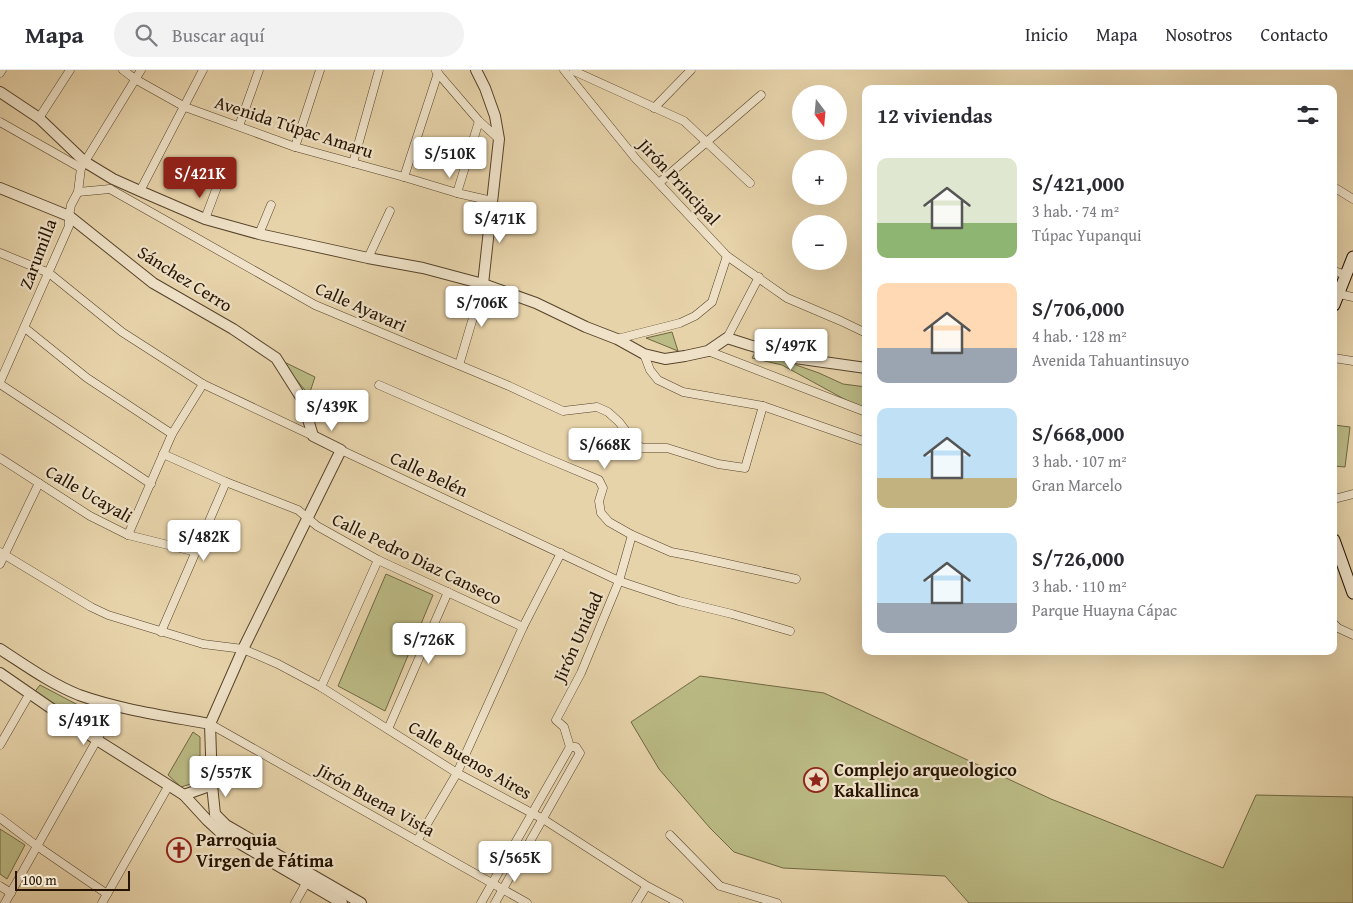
<!DOCTYPE html>
<html lang="es">
<head>
<meta charset="utf-8">
<style>
  :root { --surface:#fff; --page:#f2f2f3; --text:#2b2b33; --muted:#7c7c81; --line:#e1e1e2; --accent:#8f2418 }
  body { margin:0; font-family:"Gentium Book Plus",serif; background:var(--page); color:var(--text); height:100vh; display:flex; flex-direction:column; font-size:19px; white-space:nowrap }
  * { box-sizing:border-box; margin:0 }
  p { font-size:16px; color:var(--muted) }
  .icon { flex:none; width:28px; height:28px; fill:none; stroke:currentColor; stroke-width:2; stroke-linecap:round; stroke-linejoin:round }
  .map { position:relative; flex:1; overflow:hidden }
  .drawer { position:absolute; left:862px; top:15px; width:475px; height:570px; display:flex; flex-direction:column; background:var(--surface); border-radius:10px; box-shadow:0 5px 20px #0002 }
  .drawer>* { flex:none }
  .needle { width:32px; rotate:164deg }
  .controls { position:absolute; left:792px; top:15px; display:grid; gap:10px }
  .controls a { display:grid; place-items:center; width:55px; height:55px; border-radius:50%; background:var(--surface); box-shadow:0 5px 20px #0002; font-size:25px }
  .scale { position:absolute; left:15px; bottom:12px; width:115px; box-sizing:border-box; padding-left:5px; border:2px solid #261300; border-top:0; font-size:14px; line-height:18px; white-space:nowrap; color:#261300; -webkit-text-stroke:4px #efe2c8; paint-order:stroke }
  .price { position:absolute; translate:-50% -42px; padding:0 11px; border-radius:5px; background:#fff; color:#222; font-size:16px; line-height:32px; filter:drop-shadow(0 1px 2px #0008) }
  .price::after { content:''; position:absolute; left:50%; top:30px; width:15px; height:11px; margin-left:-8px; background:inherit; clip-path:polygon(0 0,100% 0,50% 100%) }
  .price.selected { background:var(--accent); color:#fff }
  ul { padding:0; list-style:none }
  li { display:flex; align-items:center; gap:15px; height:125px; padding:0 15px }
  li span { display:grid; place-items:center; flex:none; width:140px; height:100px; border-radius:10px; color:#555 }
  li>.icon { margin-inline-start:auto }
  span .icon { width:60px; height:60px; fill:#fffc; stroke-width:1 }
  li b { font-size:21px }
  h2 { display:flex; justify-content:space-between; align-items:center; height:60px; padding:0 15px; font-size:21px }
  header { display:flex; align-items:center; gap:30px; box-sizing:border-box; height:70px; padding:0 25px; background:var(--surface); border-bottom:1px solid var(--line) }
  header strong { font-size:24px }
  nav { display:flex; gap:28px; margin-inline-start:auto; font-size:18px }
  .search { width:350px; height:45px; background:var(--page); display:flex; align-items:center; gap:12px; box-sizing:border-box; padding:0 18px; border-radius:28px; color:var(--muted); font-size:19px }
  .map>svg:first-child { display:block }
  .green { fill:#bbbb85; stroke:#706742 }
  .lines { fill:none; stroke-linecap:round; stroke-linejoin:round }
  .minor-casing { stroke:#56432a; stroke-width:9 }
  .tertiary-casing { stroke:#56432a; stroke-width:12 }
  .secondary-casing { stroke:#261300; stroke-width:13 }
  .minor { stroke:#efe2c8; stroke-width:8 }
  .tertiary { stroke:#efe2c8; stroke-width:10 }
  .secondary { stroke:#efe2c8; stroke-width:11 }
  .labels { text-anchor:middle; stroke-width:4.5; stroke-linejoin:round; paint-order:stroke }
  .street-label { font-size:18px; fill:#261300; stroke:#efe2c8 }
  .poi-label { font-size:18px; font-weight:bold; fill:#261300; stroke:#efe2c8; text-anchor:start }
</style>
</head>
<body>
<header>
<strong>Mapa</strong>
<div class="search"><svg class="icon" aria-label="search" viewBox="0 0 24 24"><circle cx="10" cy="10" r="6"/><path d="M15 15l6 6"/></svg>Buscar aquí</div>
<nav><a>Inicio</a><a>Mapa</a><a>Nosotros</a><a>Contacto</a></nav>
</header>
<div class="map">
<svg width="1353" height="833" viewBox="0 0 1353 833">
  <rect width="100%" height="100%" fill="#e7d3aa"/>
  <filter id="stains"><feTurbulence type="fractalNoise" baseFrequency=".004" numOctaves="4"/><feColorMatrix values="0 0 0 0 .2 0 0 0 0 .09 0 0 0 0 .02 0 0 0 .5 -.17"/></filter>
  <radialGradient id="worn" r=".72"><stop offset=".6" stop-color="#630" stop-opacity="0"/><stop offset="1" stop-color="#630" stop-opacity=".3"/></radialGradient>
  <g class="green">
    <polygon points="672,262 678,281 646,268"/>
    <polygon points="756,281 819,303 843,314 866,317 866,341 782,295 752,288"/>
    <polygon points="280,290 315,307 309,325"/>
    <polygon points="1334,355 1350,357 1345,397 1334,396"/>
    <polygon points="386,504 433,525 385,641 338,616"/>
    <polygon points="700,606 824,623 1051,729 1223,798 1256,725 1353,727 1353,833 969,833 945,806 783,798 734,782 710,758 659,699 631,652"/>
    <polygon points="40,615 78,635 103,643 90,661 33,624"/>
    <polygon points="193,662 200,667 200,711 181,717 168,705"/>
    <polygon points="0,759 25,775 7,809 0,804"/>
  </g>
  <g class="lines">
    <defs>
      <g id="minor">
        <polyline points="123,0 135,9 185,37 295,77 404,107 457,123 492,131"/>
        <polyline points="564,0 636,89 727,186 787,228 841,251 866,263"/>
        <polyline points="436,1 479,51 499,69"/>
        <polyline points="574,1 684,51 750,113"/>
        <polyline points="0,3 2,0"/>
        <polyline points="654,38 691,0"/>
        <polyline points="39,48 70,0"/>
        <polyline points="0,52 81,98"/>
        <polyline points="239,56 259,0"/>
        <polyline points="295,77 320,0"/>
        <polyline points="353,93 379,0"/>
        <polyline points="404,107 438,3"/>
        <polyline points="659,113 761,25"/>
        <polyline points="110,119 315,235 509,316 563,341 597,337 608,342 619,352 635,373 642,378 667,378 718,394 745,398 763,336"/>
        <polyline points="1337,119 1353,129"/>
        <polyline points="140,121 203,0"/>
        <polyline points="78,122 110,119"/>
        <polyline points="457,123 479,51"/>
        <polyline points="205,149 217,117"/>
        <polyline points="259,164 271,135"/>
        <polyline points="0,183 49,203 122,262 203,314 313,366"/>
        <polyline points="368,188 390,141"/>
        <polyline points="1334,201 1346,205"/>
        <polyline points="1339,224 1353,227"/>
        <polyline points="25,258 87,308 172,364"/>
        <polyline points="727,268 759,207"/>
        <polyline points="617,269 680,253 695,246 712,232 727,186"/>
        <polyline points="708,281 866,342"/>
        <polyline points="644,284 650,300 658,310 683,322 763,336 866,372"/>
        <polyline points="1334,288 1353,291"/>
        <polyline points="459,295 483,214"/>
        <polyline points="0,312 69,156 69,146 71,135 78,122 81,98 141,0"/>
        <polyline points="0,314 151,414"/>
        <polyline points="379,315 544,387 599,410 603,418 599,431 601,443 609,452 632,465 671,482 692,486 796,509"/>
        <polyline points="341,380 619,511 679,531 732,544 790,561"/>
        <polyline points="163,384 226,412 298,440 317,456 378,490 523,557"/>
        <polyline points="0,388 90,446 128,465 196,482"/>
        <polyline points="1334,429 1353,424"/>
        <polyline points="128,465 172,364 203,314"/>
        <polyline points="0,482 91,537 108,545 203,574 243,579 278,594 321,617 457,703 543,749 647,816 679,833"/>
        <polyline points="0,494 39,413"/>
        <polyline points="1334,554 1338,558 1353,565"/>
        <polyline points="161,562 226,412"/>
        <polyline points="321,617 378,490"/>
        <polyline points="210,654 527,833"/>
        <polyline points="388,659 448,522"/>
        <polyline points="0,675 30,623"/>
        <polyline points="570,677 564,657 556,650 581,603 619,511 632,465"/>
        <polyline points="0,748 37,776 107,824"/>
        <polyline points="670,765 720,816 777,833"/>
        <polyline points="417,771 457,703 523,557 561,483"/>
        <polyline points="0,816 11,823"/>
        <polyline points="5,833 116,636"/>
        <polyline points="102,833 169,715"/>
        <polyline points="295,833 309,808"/>
        <polyline points="481,833 570,677 576,677 580,683 495,833"/>
        <polyline points="636,833 644,820"/>
      </g>
      <g id="tertiary">
        <polyline points="476,0 485,18 495,46 499,69 483,214"/>
        <polyline points="0,22 39,48 85,92 113,109 140,121 205,149 259,164 368,188 423,198 483,214 536,233 586,257 617,269 644,284 665,289 685,286 708,281 727,268 749,275 795,288 866,298"/>
        <polyline points="0,118 69,146 153,213 233,259 276,288 302,329 313,366 341,380 243,579 210,654 212,715 215,744"/>
        <path d="M0 579C25 595 51 614 79 625 121 640 167 646 210 654"/>
        <polyline points="0,603 97,670 184,725 207,750 220,762 342,833"/>
        <polyline points="184,725 212,715"/>
        <polyline points="215,744 226,755 361,833"/>
      </g>
      <g id="secondary">
        <polyline points="1334,235 1353,187"/>
        <polyline points="1334,470 1353,523"/>
      </g>
    </defs>
    <use href="#minor" class="minor-casing"/>
    <use href="#tertiary" class="tertiary-casing"/>
    <use href="#secondary" class="secondary-casing"/>
    <use href="#minor" class="minor"/>
    <use href="#tertiary" class="tertiary"/>
    <use href="#secondary" class="secondary"/>
  </g>
  <defs>
    <symbol id="sight-ring" viewBox="-11 -11 22 22"><circle r="9.5" fill="#efe2c8" stroke="#8f2418" stroke-width="1.5"/><path d="M0-6L1.8-2.2L6-1.7L2.9 1.2L3.7 5.4L0 3.3L-3.7 5.4L-2.9 1.2L-6-1.7L-1.8-2.2Z" fill="#8f2418"/></symbol>
    <symbol id="church-ring" viewBox="-11 -11 22 22"><circle r="9.5" fill="#efe2c8" stroke="#8f2418" stroke-width="1.5"/><path d="M-1.2-6h2.4v3.5h3.3v2.4h-3.3V6h-2.4V-.1h-3.3v-2.4h3.3Z" fill="#8f2418"/></symbol>
  </defs>
  <g fill-rule="evenodd">
    <use href="#sight-ring" x="802" y="696" width="28" height="28"/>
    <use href="#church-ring" x="165" y="766" width="28" height="28"/>
  </g>
  <g class="labels">
    <g class="street-label">
      <text transform="translate(294 57) rotate(18)" y="6">Avenida Túpac Amaru</text>
      <text transform="translate(679 112) rotate(47)" y="6">Jirón Principal</text>
      <text transform="translate(38 184) rotate(-69)" y="6">Zarumilla</text>
      <text transform="translate(185 209) rotate(32)" y="6">Sánchez Cerro</text>
      <text transform="translate(361 237) rotate(24)" y="6">Calle Ayavari</text>
      <text transform="translate(429 404) rotate(25)" y="6">Calle Belén</text>
      <text transform="translate(89 424) rotate(30)" y="6">Calle Ucayali</text>
      <text transform="translate(417 489) rotate(26)" y="6">Calle Pedro Diaz Canseco</text>
      <text transform="translate(578 567) rotate(-66)" y="6">Jirón Unidad</text>
      <text transform="translate(470 690) rotate(30)" y="6">Calle Buenos Aires</text>
      <text transform="translate(376 730) rotate(29)" y="6">Jirón Buena Vista</text>
    </g>
    <g class="poi-label">
      <text x="834" y="706">Complejo arqueologico<tspan x="834" dy="21">Kakallinca</tspan></text>
      <text x="196" y="776">Parroquia<tspan x="196" dy="21">Virgen de Fátima</tspan></text>
    </g>
  </g>
  <rect width="100%" height="100%" filter="url(#stains)"/>
  <rect width="100%" height="100%" fill="url(#worn)"/>
</svg>
<div class="controls">
<a><svg class="needle" viewBox="-14 -14 28 28"><path d="M0-13l5 13h-10z" fill="#e53935"/><path d="M0 13l5-13h-10z" fill="#7c7c81"/></svg></a>
<a>+</a>
<a>−</a>
</div>
<div class="scale">100 m</div>
<b class="price" style="left:450px;top:109px">S/510K</b>
<b class="price selected" style="left:200px;top:129px">S/421K</b>
<b class="price" style="left:500px;top:174px">S/471K</b>
<b class="price" style="left:482px;top:258px">S/706K</b>
<b class="price" style="left:791px;top:301px">S/497K</b>
<b class="price" style="left:332px;top:362px">S/439K</b>
<b class="price" style="left:605px;top:400px">S/668K</b>
<b class="price" style="left:204px;top:492px">S/482K</b>
<b class="price" style="left:429px;top:595px">S/726K</b>
<b class="price" style="left:84px;top:676px">S/491K</b>
<b class="price" style="left:226px;top:728px">S/557K</b>
<b class="price" style="left:515px;top:813px">S/565K</b>
<section class="drawer">
<h2>12 viviendas<svg class="icon" aria-label="filters" viewBox="0 0 24 24"><path d="M4 7h16M4 17h16"/><circle cx="9" cy="7" r="2"/><circle cx="15" cy="17" r="2"/></svg></h2>
<ul>
<li><span style="background:linear-gradient(#dfe7d0 65%,#8fb573 0)"><svg class="icon" aria-label="home" viewBox="0 0 24 24"><path d="M3 11l9-7 9 7M6 9v11h12V9"/></svg></span><div><b>S/421,000</b><p>3 hab. · 74 m²</p><p>Túpac Yupanqui</p></div></li>
<li><span style="background:linear-gradient(#ffd9b3 65%,#9aa5b1 0)"><svg class="icon" aria-label="home" viewBox="0 0 24 24"><path d="M3 11l9-7 9 7M6 9v11h12V9"/></svg></span><div><b>S/706,000</b><p>4 hab. · 128 m²</p><p>Avenida Tahuantinsuyo</p></div></li>
<li><span style="background:linear-gradient(#bfe0f5 70%,#c2b280 0)"><svg class="icon" aria-label="home" viewBox="0 0 24 24"><path d="M3 11l9-7 9 7M6 9v11h12V9"/></svg></span><div><b>S/668,000</b><p>3 hab. · 107 m²</p><p>Gran Marcelo</p></div></li>
<li><span style="background:linear-gradient(#bfe0f5 70%,#9aa5b1 0)"><svg class="icon" aria-label="home" viewBox="0 0 24 24"><path d="M3 11l9-7 9 7M6 9v11h12V9"/></svg></span><div><b>S/726,000</b><p>3 hab. · 110 m²</p><p>Parque Huayna Cápac</p></div></li>
</ul>
</section>
</div>
</body>
</html>
